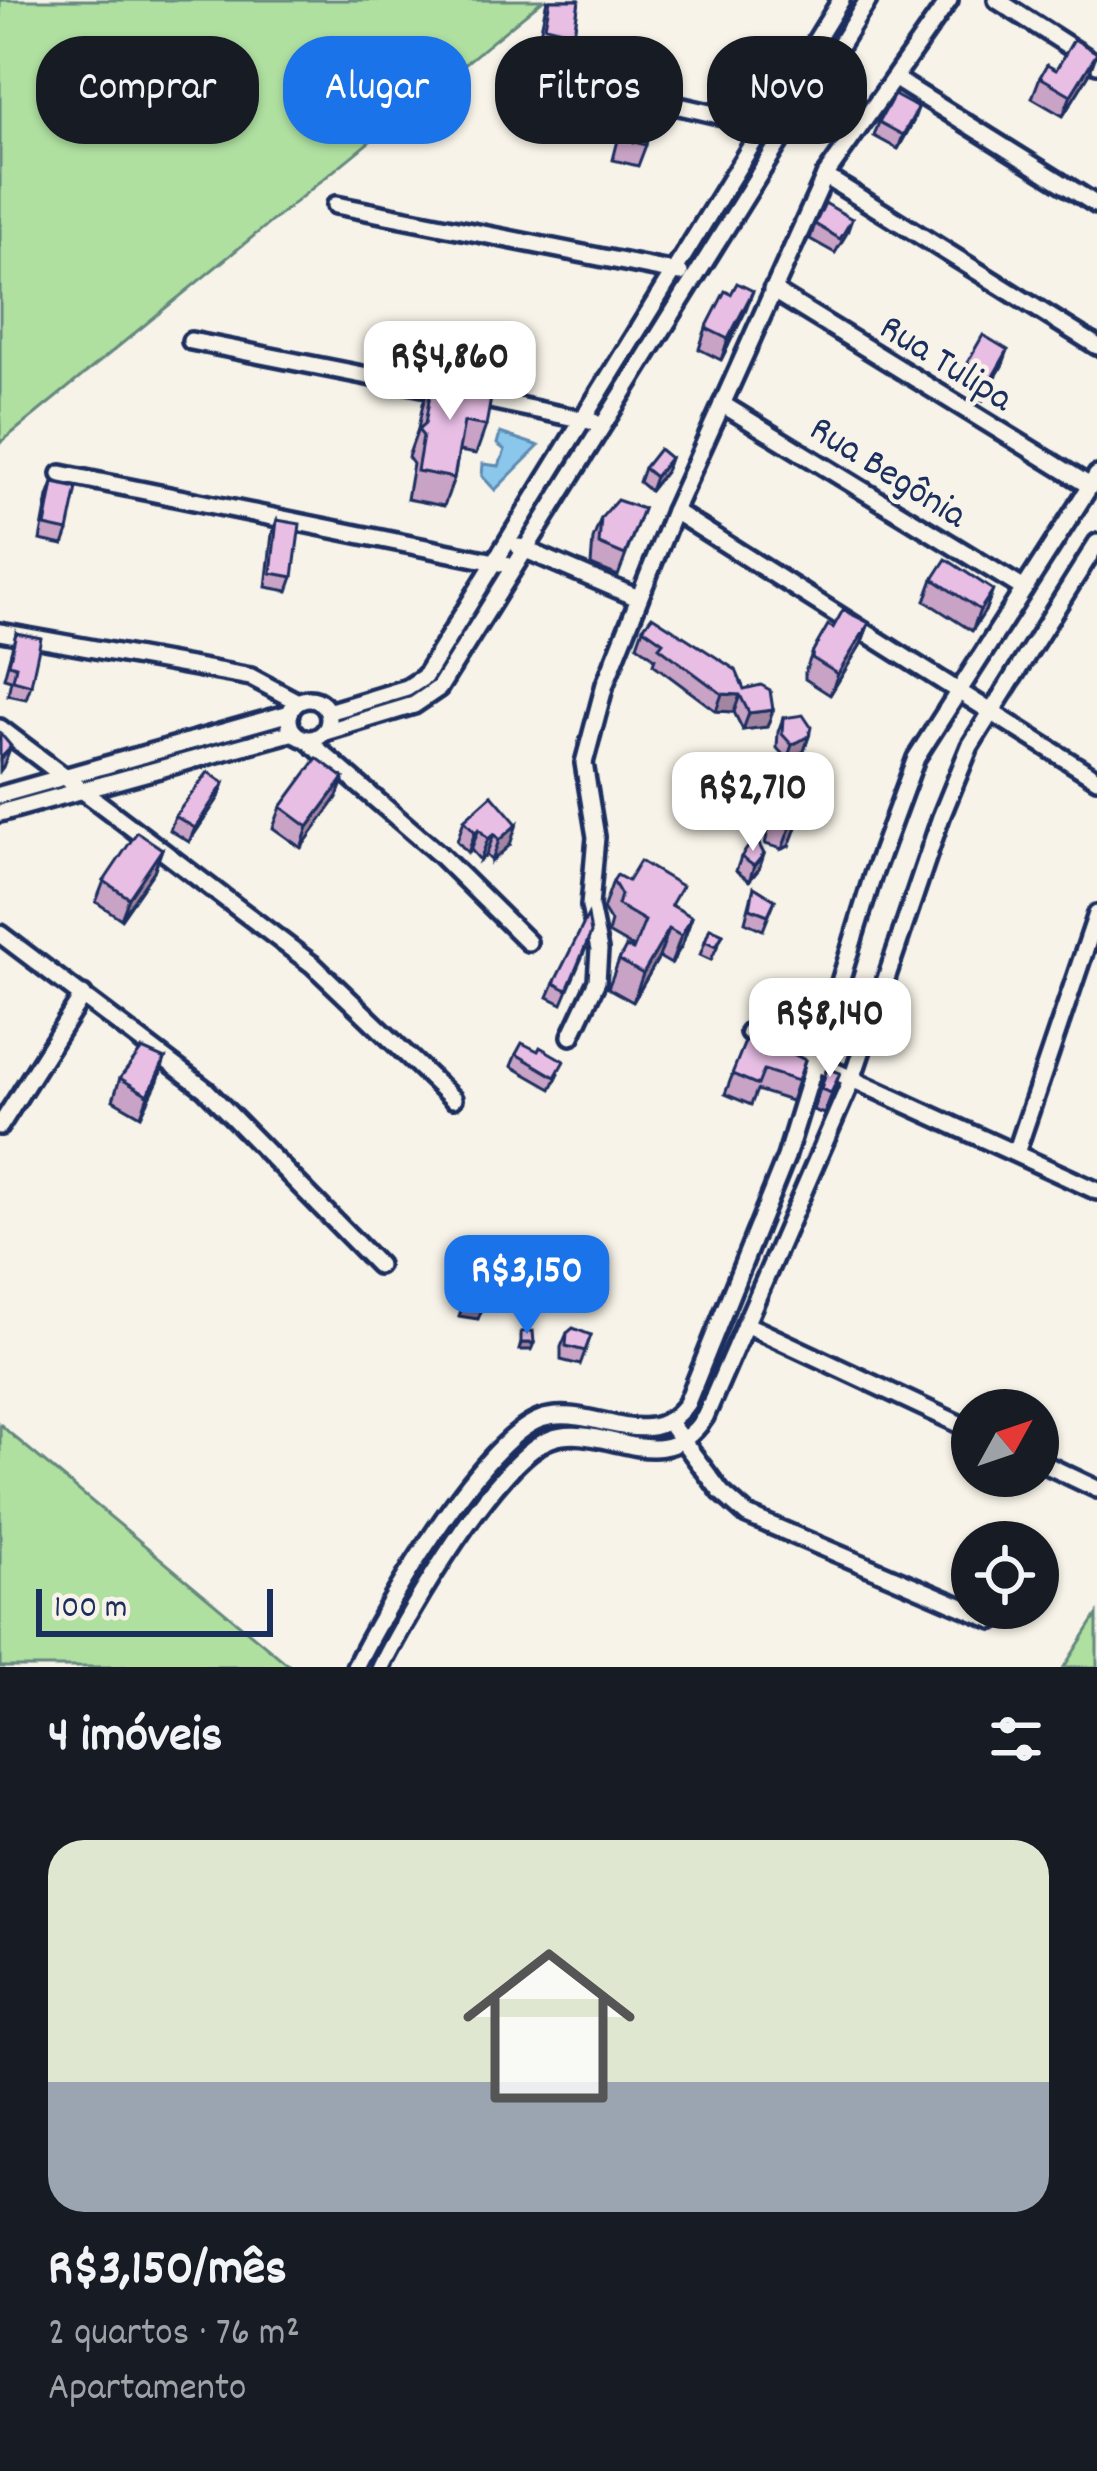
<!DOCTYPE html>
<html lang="pt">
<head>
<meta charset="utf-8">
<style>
  :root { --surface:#171b24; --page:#20242c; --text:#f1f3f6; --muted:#9ea1a6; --accent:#1a73e8 }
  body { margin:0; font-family:Dekko,sans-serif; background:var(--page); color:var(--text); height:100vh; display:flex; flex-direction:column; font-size:45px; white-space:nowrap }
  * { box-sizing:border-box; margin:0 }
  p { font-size:39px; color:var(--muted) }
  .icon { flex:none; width:66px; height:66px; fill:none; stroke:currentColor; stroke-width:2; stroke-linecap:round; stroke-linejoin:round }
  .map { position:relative; height:1667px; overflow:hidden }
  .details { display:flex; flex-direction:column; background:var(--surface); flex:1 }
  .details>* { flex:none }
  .hud { position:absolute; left:36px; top:36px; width:1026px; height:108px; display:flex; gap:24px }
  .needle { width:78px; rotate:50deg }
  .fabs { position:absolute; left:951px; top:1389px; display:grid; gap:24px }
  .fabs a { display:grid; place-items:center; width:108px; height:108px; border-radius:50%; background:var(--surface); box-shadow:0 3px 9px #0004; font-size:60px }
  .scale { position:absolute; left:36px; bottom:30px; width:237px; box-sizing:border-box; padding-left:12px; border:6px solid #1b2f5e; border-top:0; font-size:33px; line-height:42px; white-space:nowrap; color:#1b2f5e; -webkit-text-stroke:9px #f7f3e8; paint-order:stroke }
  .price { position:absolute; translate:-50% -102px; padding:0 27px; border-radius:24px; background:#fff; color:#222; font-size:39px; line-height:78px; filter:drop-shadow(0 3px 6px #0008) }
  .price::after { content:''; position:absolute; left:50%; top:72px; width:36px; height:27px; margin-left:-18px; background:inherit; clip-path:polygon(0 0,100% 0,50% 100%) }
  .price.on { background:var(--accent); color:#fff }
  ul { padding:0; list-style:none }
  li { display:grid; align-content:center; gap:24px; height:636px; padding:0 48px }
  li span { display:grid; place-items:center; height:372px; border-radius:36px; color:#555 }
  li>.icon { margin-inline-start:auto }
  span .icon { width:216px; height:216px; fill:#fffc; stroke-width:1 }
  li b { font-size:51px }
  h2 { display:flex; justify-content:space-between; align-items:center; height:144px; padding:0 48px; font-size:51px }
  .pill { padding:0 42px; border-radius:48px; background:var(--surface); box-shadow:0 3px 9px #0004; font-size:42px; line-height:108px }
  .pill.on { background:var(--accent); color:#fff }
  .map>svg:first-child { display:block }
  .green { fill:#afe0a0; stroke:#65887f; stroke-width:3 }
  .water { fill:#8bc7eb; stroke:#5e8ab3; stroke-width:3 }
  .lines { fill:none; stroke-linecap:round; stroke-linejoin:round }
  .street-casing { stroke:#1b2f5e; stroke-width:24 }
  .street { stroke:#f7f3e8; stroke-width:15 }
  .wall { fill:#c8a3c5; stroke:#1b2f5e; stroke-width:3 }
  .shaded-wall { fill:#a285a0; stroke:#1b2f5e; stroke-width:3 }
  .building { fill:#e8bee5; stroke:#1b2f5e; stroke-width:3 }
  .labels { text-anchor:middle; stroke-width:9; stroke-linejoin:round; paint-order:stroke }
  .street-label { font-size:39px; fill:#1b2f5e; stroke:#f7f3e8 }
</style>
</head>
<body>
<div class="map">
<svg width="1097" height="1667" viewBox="0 0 1097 1667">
  <rect width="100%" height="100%" fill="#f7f3e8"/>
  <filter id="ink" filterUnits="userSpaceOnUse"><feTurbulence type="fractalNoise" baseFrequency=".00833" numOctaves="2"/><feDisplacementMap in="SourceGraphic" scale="24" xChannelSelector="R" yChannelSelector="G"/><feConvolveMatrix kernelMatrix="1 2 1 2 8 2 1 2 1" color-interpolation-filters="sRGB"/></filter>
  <g filter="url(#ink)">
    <g class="green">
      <polygon points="0,0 543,0 0,443"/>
      <polygon points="0,1424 12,1435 291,1667 0,1667"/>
      <polygon points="1097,1615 1097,1667 1064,1667"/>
    </g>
    <polygon class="water" points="500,433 539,446 495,490 482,476 483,464 499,466 505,450 497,444"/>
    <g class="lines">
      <defs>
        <g id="street">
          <polyline points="997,0 1097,64"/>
          <polyline points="517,69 771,127"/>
          <polyline points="897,80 1097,205"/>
          <polyline points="825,176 1097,346"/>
          <polyline points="336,205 680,273"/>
          <polyline points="772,290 1090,486"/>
          <polyline points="191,341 448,392"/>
          <polyline points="471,396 594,422"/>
          <polyline points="722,404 1024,589"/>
          <polyline points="61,474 505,564"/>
          <polyline points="674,511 1097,779"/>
          <polyline points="519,547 638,598"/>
          <polyline points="0,632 251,677 298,702"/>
          <circle cx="309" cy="719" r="20"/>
          <polyline points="328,712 407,688 424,677 841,0"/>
          <polyline points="0,728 313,965 453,1099"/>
          <polyline points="325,732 414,705 439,688 868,0"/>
          <polyline points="306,739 439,854 528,942"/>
          <polyline points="0,795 290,713"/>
          <polyline points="0,813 294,732"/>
          <polyline points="0,934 205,1089 378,1265"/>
          <polyline points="749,1032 1097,1191"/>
          <polyline points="571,1036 597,981 599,950 590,906 596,837 584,763 605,684 674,511 825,176 949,0"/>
          <polyline points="0,1126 83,995"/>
          <polyline points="1016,1153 1097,914"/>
          <polyline points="745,1324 972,1430"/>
          <polyline points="668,1421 721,1492 747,1515 993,1620"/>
          <polyline points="1038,1461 1097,1489"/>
          <path d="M355 1667C383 1610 482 1440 541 1419 590 1402 649 1458 687 1403L786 1157 873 875 916 758 1097 475"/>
          <path d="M381 1667C407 1614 497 1459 551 1439 602 1420 662 1483 705 1417L852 1079 941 817 970 746 1097 543"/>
        </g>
      </defs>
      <use href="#street" class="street-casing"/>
      <use href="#street" class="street"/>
    </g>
    <g class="wall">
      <polygon points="547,0 579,0 574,33 566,54 537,48"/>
      <polygon points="1056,70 1089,74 1063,116 1032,98 1040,77"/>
      <polygon points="632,94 646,145 638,166 613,160 624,116"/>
      <polygon points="879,122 913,122 898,149 874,136"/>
      <polygon points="852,219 847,233 835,253 810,239 815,224"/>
      <polygon points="745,312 721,360 699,349 706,328"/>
      <polygon points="967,363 1003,364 983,400 969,391 972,383 962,377"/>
      <polygon points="433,377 486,426 476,454 459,451 454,478 444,506 407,499 413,464 408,457 418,429 423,404"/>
      <polygon points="670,458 665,472 650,491 639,482 644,468"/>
      <polygon points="53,483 68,531 63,545 40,540 48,497"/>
      <polygon points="643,509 618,576 591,565 593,539 601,518"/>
      <polygon points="277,520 293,577 288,591 266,587 272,534"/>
      <polygon points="933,579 993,590 985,611 972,631 925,601"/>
      <polygon points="869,623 861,644 830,695 805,679 805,672 813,651 833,628"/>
      <polygon points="643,628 773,710 767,727 743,730 734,712 716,711 653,664 655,658 637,645"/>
      <polygon points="16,633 31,685 26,699 8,695 11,680 4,678"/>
      <polygon points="783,718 809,736 804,751 792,756 789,846 782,849 765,844 781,776 787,759 777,748 778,732"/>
      <polygon points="224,783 219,797 189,842 170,830 175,816"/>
      <polygon points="492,795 510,845 492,861 486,855 480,860 471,850 468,853 457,841 464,820"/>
      <polygon points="336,799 301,848 273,828 281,807"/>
      <polygon points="162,849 154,871 121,919 96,902 104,881"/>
      <polygon points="764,854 759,869 749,881 736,871 741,857"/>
      <polygon points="613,881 675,907 692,917 682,945 671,964 659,957 633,1002 608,988 619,960 634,948 608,933 611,922 603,909"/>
      <polygon points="754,887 775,900 763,930 745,922"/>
      <polygon points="710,928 723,934 711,960 700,955"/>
      <polygon points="586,948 562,1004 548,997 554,983"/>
      <polygon points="749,1032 805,1060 791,1101 757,1090 751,1105 725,1094"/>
      <polygon points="538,1051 559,1073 551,1089 511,1066 516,1054"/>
      <polygon points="165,1059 141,1116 113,1100 120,1078"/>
      <polygon points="827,1068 840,1073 824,1114 813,1110"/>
      <polygon points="567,1333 591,1335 580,1365 561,1360 561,1347"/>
    </g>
    <g class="shaded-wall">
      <polygon points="1097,53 1089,74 1063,116 1071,95"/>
      <polygon points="918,108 913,122 898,149 903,135"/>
      <polygon points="753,291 745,312 721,360 728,339"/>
      <polygon points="1008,350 1003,364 983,400 988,385"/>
      <polygon points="670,458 665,472 650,491 655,477"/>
      <polygon points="993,590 985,611 972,631 980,610"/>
      <polygon points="869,623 861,644 830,695 838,674"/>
      <polygon points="722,694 740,695 734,712 716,711"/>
      <polygon points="773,710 767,727 743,730 749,713"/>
      <polygon points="809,736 804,751 787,759 792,745"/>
      <polygon points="11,746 3,767 0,771 0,759"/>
      <polygon points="344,778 336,799 301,848 308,827"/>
      <polygon points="224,783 219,797 189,842 195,828"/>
      <polygon points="517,824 510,845 492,861 499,840"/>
      <polygon points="797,825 789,846 782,849 790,828"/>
      <polygon points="479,829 471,850 468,853 475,832"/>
      <polygon points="494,834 486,855 480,860 488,839"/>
      <polygon points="162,849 154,871 121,919 129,898"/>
      <polygon points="764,854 759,869 749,881 754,866"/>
      <polygon points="692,917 682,945 671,964 681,936"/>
      <polygon points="669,929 659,957 633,1002 643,974"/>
      <polygon points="165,1059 158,1081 141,1116 148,1095"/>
      <polygon points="464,1302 484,1304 478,1319 459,1316"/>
      <polygon points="521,1343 534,1343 531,1350 519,1350"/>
    </g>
    <g class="building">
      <polygon points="550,0 579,0 574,33 545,26"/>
      <polygon points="1074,39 1097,53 1071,95 1040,77 1047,65 1056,70"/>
      <polygon points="632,94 656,100 646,145 621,139"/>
      <polygon points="894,95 918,108 903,135 879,122"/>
      <polygon points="825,203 852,219 840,239 815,224"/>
      <polygon points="737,283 753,291 728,339 706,328 725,291 731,294"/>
      <polygon points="983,335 1008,350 988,385 974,377 979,370 967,363"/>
      <polygon points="433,377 493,387 486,426 464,422 454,478 417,471 423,436 418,430 425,424"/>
      <polygon points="659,449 670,458 655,477 644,468"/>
      <polygon points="53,483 77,488 68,531 45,526"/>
      <polygon points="617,500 643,509 625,555 599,544 601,518"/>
      <polygon points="277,520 300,524 293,577 271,573"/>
      <polygon points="946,559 993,590 980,610 933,579"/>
      <polygon points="843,610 869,623 838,674 812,658 813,651 828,625 833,628"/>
      <polygon points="652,616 736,670 744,689 761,685 770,690 773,710 749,713 740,695 722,694 659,647 663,642 643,628"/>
      <polygon points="16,633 41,638 31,685 13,680 16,666 9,664"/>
      <polygon points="803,715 811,727 809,736 792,745 782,734 783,718"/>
      <polygon points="0,733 11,746 0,759"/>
      <polygon points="789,754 814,768 797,825 790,828 772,823"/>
      <polygon points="317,758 344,778 308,827 281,807"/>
      <polygon points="208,772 224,783 195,828 175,816"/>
      <polygon points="492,795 517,824 499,840 494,834 488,839 479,829 475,832 464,820"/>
      <polygon points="137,832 162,849 129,898 104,881"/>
      <polygon points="751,843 759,844 764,854 754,866 741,857"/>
      <polygon points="640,861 682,886 671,905 692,917 681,936 669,929 643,974 619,960 626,947 633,950 645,921 618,905 621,895 613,881 617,875 628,881"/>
      <polygon points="754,887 775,900 768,915 750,908"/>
      <polygon points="588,915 591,933 567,990 554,983"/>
      <polygon points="710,928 723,934 716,946 705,941"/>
      <polygon points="749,1032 805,1060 798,1081 764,1070 758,1085 732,1074"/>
      <polygon points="522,1043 538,1051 540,1047 564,1061 555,1077 516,1054"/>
      <polygon points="142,1049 165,1059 148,1095 120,1078"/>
      <polygon points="827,1068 840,1073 831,1093 821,1089"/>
      <polygon points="469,1283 485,1285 484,1304 464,1302"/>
      <polygon points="573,1328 591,1335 585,1351 566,1346 567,1333"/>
      <polygon points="533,1331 534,1343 521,1343 521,1332"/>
    </g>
  </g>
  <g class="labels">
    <g class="street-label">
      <text transform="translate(948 360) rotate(32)" y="14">Rua Tulipa</text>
      <text transform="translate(890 469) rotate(32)" y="14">Rua Begônia</text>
    </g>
  </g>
</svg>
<div class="fabs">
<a><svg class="needle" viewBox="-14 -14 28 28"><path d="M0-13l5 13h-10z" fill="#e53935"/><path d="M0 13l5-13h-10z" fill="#9ea1a6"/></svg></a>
<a><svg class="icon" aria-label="locate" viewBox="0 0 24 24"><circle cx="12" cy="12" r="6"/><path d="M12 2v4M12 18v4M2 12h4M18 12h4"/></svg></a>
</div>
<div class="scale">100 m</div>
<b class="price" style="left:450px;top:423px">R$4,860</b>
<b class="price" style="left:753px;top:854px">R$2,710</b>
<b class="price" style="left:830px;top:1080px">R$8,140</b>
<b class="price on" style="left:527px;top:1337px">R$3,150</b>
<div class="hud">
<a class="pill">Comprar</a>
<a class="pill on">Alugar</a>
<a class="pill">Filtros</a>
<a class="pill">Novo</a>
</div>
</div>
<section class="details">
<h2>4 imóveis<svg class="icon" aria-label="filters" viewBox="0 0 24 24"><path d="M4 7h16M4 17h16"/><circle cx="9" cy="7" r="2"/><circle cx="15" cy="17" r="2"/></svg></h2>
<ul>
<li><span style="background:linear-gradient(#dfe7d0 65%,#9aa5b1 0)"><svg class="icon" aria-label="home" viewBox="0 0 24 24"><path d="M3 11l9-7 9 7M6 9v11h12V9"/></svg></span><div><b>R$3,150/mês</b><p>2 quartos · 76 m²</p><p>Apartamento</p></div></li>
</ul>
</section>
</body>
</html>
